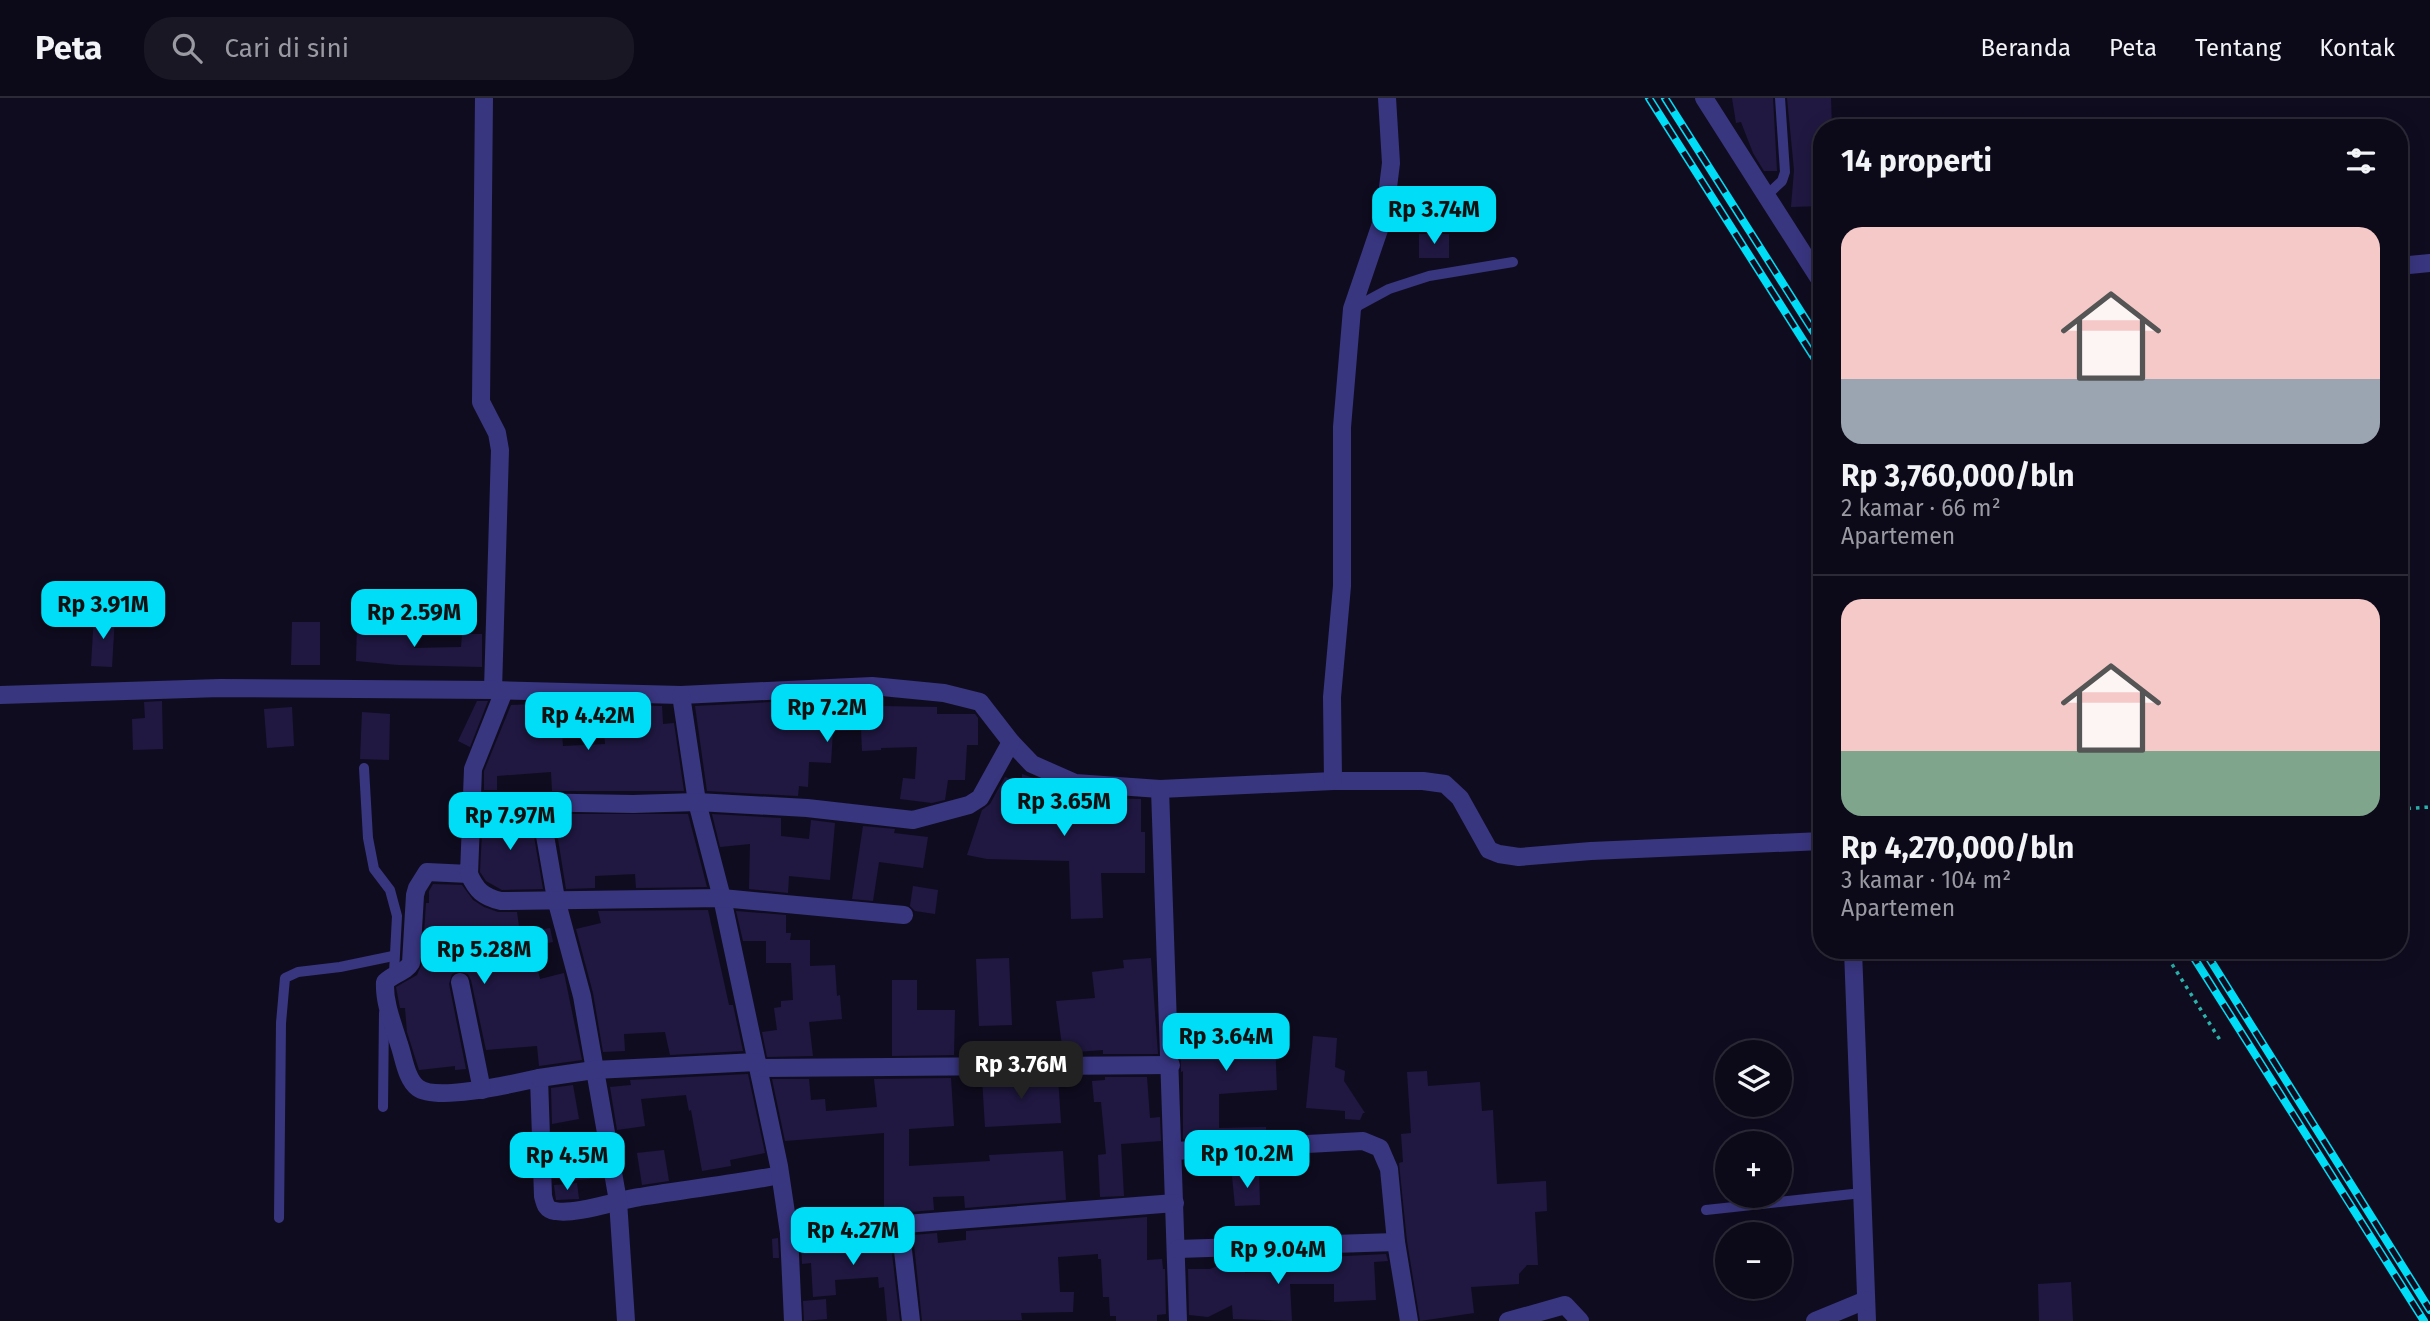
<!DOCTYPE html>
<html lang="id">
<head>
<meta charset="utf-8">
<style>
  :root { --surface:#0c0918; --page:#1a1725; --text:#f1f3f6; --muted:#9a9aa2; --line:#2c2a37; --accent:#00ddf6 }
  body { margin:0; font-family:"Fira Sans",sans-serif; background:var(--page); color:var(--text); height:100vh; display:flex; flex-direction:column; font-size:26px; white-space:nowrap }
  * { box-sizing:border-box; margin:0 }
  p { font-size:23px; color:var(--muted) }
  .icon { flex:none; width:38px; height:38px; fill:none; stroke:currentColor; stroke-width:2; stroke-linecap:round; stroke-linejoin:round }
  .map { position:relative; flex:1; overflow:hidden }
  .drawer { position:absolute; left:1813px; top:21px; width:595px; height:840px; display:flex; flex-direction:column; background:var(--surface); border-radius:28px; box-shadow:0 4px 18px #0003,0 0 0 2px var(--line) }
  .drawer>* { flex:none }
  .tools { position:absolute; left:1715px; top:942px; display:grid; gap:14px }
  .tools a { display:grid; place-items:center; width:77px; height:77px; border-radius:50%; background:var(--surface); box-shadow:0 4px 18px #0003,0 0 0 2px var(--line); font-size:35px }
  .price { position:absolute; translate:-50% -60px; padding:0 16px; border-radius:14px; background:var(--accent); color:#111; font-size:23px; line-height:46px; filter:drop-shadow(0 2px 4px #0008) }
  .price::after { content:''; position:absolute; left:50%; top:42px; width:21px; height:16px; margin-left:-10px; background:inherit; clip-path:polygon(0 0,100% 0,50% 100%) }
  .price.active { background:#222; color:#fff }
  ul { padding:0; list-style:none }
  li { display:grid; align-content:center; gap:14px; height:371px; padding:0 28px }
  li+li { border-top:2px solid var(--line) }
  li span { display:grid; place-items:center; height:217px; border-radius:21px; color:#555 }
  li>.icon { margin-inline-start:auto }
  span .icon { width:126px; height:126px; fill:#fffc; stroke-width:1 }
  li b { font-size:30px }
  h2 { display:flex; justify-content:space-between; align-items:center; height:84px; padding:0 28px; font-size:30px }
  header { display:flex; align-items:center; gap:42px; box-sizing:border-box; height:98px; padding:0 35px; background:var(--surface); border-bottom:2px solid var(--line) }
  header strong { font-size:33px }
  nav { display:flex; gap:38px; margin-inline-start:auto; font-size:24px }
  .search { width:490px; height:63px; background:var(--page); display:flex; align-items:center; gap:18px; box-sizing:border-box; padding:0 24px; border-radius:28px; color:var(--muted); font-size:26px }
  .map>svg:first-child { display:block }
  .building { fill:#201841 }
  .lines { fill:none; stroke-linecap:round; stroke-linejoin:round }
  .path { stroke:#2bb3ab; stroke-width:3.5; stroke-dasharray:3.5 5; stroke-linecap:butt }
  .service { stroke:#393680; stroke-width:10 }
  .minor { stroke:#393680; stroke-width:18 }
  .rail-casing { stroke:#00ddf6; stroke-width:8 }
  .rail { stroke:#100c20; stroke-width:5; stroke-dasharray:16; stroke-linecap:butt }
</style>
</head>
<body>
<header>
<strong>Peta</strong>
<div class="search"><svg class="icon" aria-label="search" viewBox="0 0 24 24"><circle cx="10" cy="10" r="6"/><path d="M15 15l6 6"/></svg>Cari di sini</div>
<nav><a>Beranda</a><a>Peta</a><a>Tentang</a><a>Kontak</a></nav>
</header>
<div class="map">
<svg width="2430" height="1223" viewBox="0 0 2430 1223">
  <rect width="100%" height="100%" fill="#100c20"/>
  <g class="building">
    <polygon points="1732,0 1773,0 1777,73 1764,73 1753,55 1741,24 1736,25"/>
    <polygon points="1787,0 1831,0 1832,30 1822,30 1822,108 1791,109 1794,72"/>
    <rect x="1419" y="136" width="30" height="24"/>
    <polygon points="94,517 115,519 112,569 91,568"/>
    <polygon points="292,524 320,524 320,567 291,567"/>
    <polygon points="357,526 386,527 386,534 416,537 414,550 461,549 462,536 482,536 482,569 398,567 356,563"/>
    <polygon points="162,603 163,651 133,652 132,621 145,620 144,604"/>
    <polygon points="477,603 488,603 470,649 458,643"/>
    <polygon points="803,603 879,603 880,608 937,609 937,616 975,616 978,620 978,647 967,647 965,682 948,682 945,702 932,705 900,701 903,680 915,681 917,649 881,650 881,652 862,653 861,632 833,633 831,665 809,664 808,689 799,688 798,698 707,693 695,608 772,604 803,606"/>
    <polygon points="560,605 563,648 605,646 604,634 625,632 623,607 662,608 663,626 674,625 684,693 552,693 551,674 497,678 497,692 484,692 484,673 511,607"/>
    <polygon points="292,609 294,648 267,650 264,611"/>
    <polygon points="362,614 390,616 389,662 360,661"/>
    <polygon points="1022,676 1039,682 1038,708 1071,709 1071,696 1101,698 1101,700 1141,701 1141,734 1145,734 1145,775 1101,775 1103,820 1071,821 1069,763 987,761 967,757 982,712 990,706 1005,679 1022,685"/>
    <polygon points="483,715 525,715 525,721 531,721 543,791 502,792 486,783 480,774"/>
    <polygon points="554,716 688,716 707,789 636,790 635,776 595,778 595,790 566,791"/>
    <polygon points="712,716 781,720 781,738 809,741 811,722 835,725 830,782 789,778 788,795 749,791 750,746 720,749"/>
    <polygon points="863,728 895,731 894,735 928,739 923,770 879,764 873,803 852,801"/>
    <polygon points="433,786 462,787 473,802 484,809 498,814 517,814 520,836 550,830 553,844 532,848 540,881 564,875 582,962 539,968 537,948 486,952 471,882 468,876 458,873 452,876 449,886 466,971 455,972 455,968 419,972 407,934 405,910 400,910 396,889 417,877 422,866 426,805 429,805 429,793"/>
    <polygon points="913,788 938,792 935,816 915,813 910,808"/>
    <polygon points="708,812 729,907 733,907 743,953 670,957 665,934 624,936 625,953 603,954 593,895 576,831 601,825 598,813"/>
    <polygon points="736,813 786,817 786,835 791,835 790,842 810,842 810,868 835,867 837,898 840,897 842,921 809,924 813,958 767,959 762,934 777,932 774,910 781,909 781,903 793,902 791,865 766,865 766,843 743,843"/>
    <polygon points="1009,860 1012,927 979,928 976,861"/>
    <polygon points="1151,860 1158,956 1103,956 1103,952 1063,955 1056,903 1095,900 1092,874 1124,870 1123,862"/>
    <polygon points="892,882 917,882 917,912 955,912 954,957 892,958"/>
    <polygon points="1274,918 1277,992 1219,996 1219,1030 1266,1029 1266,1037 1183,1041 1183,973 1181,974 1180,938 1216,937 1215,922"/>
    <polygon points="1313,938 1337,940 1335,969 1345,973 1344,983 1365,1015 1363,1015 1360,1022 1345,1021 1345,1013 1306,1010"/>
    <polygon points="1427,973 1428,988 1480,984 1482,1013 1493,1012 1497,1086 1546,1083 1547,1113 1535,1114 1538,1167 1527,1167 1519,1176 1519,1186 1471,1189 1474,1215 1420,1223 1407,1143 1399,1065 1403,1064 1401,1036 1411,1035 1407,974"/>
    <polygon points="748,976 765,1055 730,1062 731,1068 702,1073 691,1012 689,1013 686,997 641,1001 645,1028 617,1032 610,989 631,987 630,982"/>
    <polygon points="1058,979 1061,1025 985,1029 982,980"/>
    <polygon points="1105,979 1147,979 1150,1020 1160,1019 1161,1043 1121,1046 1124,1098 1100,1099 1098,1057 1106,1056 1101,1004 1094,1004 1092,983 1105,982"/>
    <polygon points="951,980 954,1028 909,1031 909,1068 990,1063 989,1057 1063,1053 1066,1102 965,1110 964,1098 933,1099 934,1112 884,1116 884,1035 785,1043 772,981 809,981 811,1002 825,1001 826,1013 877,1009 874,981"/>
    <polygon points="573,987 579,1021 552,1026 551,990"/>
    <polygon points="664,1052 669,1083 642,1087 637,1055"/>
    <polygon points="586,1060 590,1081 569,1083 567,1061"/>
    <polygon points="1259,1076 1260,1107 1235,1108 1232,1078"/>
    <polygon points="577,1085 579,1101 556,1102 554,1087"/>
    <polygon points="1147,1119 1147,1162 1162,1161 1163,1171 1165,1171 1166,1216 1157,1217 1157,1223 1116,1223 1116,1218 1110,1218 1109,1199 1103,1199 1101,1161 1098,1161 1098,1156 1058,1159 1060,1194 1074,1194 1073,1214 1021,1215 1022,1222 922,1223 913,1137 937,1135 938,1145 966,1142 966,1133"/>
    <polygon points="890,1139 900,1223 887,1223 884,1189 879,1190 878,1179 835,1182 836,1197 813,1199 811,1165 802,1166 801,1145"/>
    <polygon points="778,1140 779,1160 773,1160 772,1141"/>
    <polygon points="1386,1156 1388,1163 1374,1164 1376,1202 1334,1204 1334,1186 1290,1186 1292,1223 1233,1221 1232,1207 1208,1219 1189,1217 1188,1171 1210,1171 1230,1163 1230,1161 1244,1160 1245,1175 1289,1173 1288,1161"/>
    <polygon points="2071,1184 2073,1223 2039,1223 2038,1186"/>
    <polygon points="826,1201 827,1221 804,1223 803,1203"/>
  </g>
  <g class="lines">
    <g class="path">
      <polyline points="2399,711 2430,709"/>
      <polyline points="2163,852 2220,942"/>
    </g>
    <g class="service">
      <polyline points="1766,98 1782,83 1785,74 1780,0"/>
      <polyline points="1352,211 1389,191 1429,178 1513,164"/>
      <polyline points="364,670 368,740 374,771 390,792 397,818 394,875"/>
      <polyline points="383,1009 384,915"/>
      <polyline points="1706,1112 1862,1095"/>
      <polyline points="279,1120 281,925 285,880 298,874 340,869 393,858"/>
    </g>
    <g class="minor">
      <polyline points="484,0 481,304 497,335 500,352 493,592"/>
      <polyline points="1704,0 1822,185"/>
      <polyline points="2399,168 2430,165"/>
      <path d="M504 593 473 671 469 776 427 774 417 790 415 797 411 865C406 874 393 876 385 884 384 905 393 926 399 946 404 960 406 981 418 990 437 1004 516 985 539 980L543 1098C545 1106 546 1112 555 1113 576 1117 618 1102 640 1099 687 1091 734 1086 780 1077"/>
      <polyline points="0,597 220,590 493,592 681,597 872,588 944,595 980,604 1011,644 1032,666 1075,685 1160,691 1333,683 1423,683 1445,686 1460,700 1489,752 1499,756 1519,759 1591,753 1822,743"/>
      <polyline points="681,597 697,704 722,800 779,1068 789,1135 793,1223"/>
      <polyline points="1333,683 1332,599 1342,488 1342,329 1352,211 1385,114 1391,65 1387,0"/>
      <polyline points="1160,691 1178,1223"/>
      <polyline points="471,703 633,706 697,704 807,710 913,722 969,707 980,700 1011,644"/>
      <polyline points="539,703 556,801 582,898 618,1103 626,1223"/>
      <path d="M469 776C476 792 483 799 501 803L722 800 904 817"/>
      <polyline points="1853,852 1867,1223"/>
      <polyline points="460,884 482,992"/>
      <polyline points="758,970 1171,967"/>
      <polyline points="539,980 594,972 757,964"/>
      <polyline points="1174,1053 1363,1043 1380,1050 1389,1071 1396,1144 1409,1223"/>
      <polyline points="900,1126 911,1223"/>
      <polyline points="789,1135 1175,1105"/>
      <polyline points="1177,1151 1396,1144"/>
      <polyline points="1508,1223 1565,1207 1580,1223"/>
      <polyline points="1815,1223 1866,1202"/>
    </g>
    <defs>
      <g id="rail">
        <polyline points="1649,0 1822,272"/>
        <polyline points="1665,0 1822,247"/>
        <polyline points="2189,852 2424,1223"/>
        <polyline points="2204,852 2430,1212"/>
      </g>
    </defs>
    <use href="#rail" class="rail-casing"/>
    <use href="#rail" class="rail"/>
  </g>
</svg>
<div class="tools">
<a><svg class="icon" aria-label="layers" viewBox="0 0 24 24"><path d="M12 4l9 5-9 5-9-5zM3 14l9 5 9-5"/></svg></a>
<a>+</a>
<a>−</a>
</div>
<b class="price" style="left:1434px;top:148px">Rp 3.74M</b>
<b class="price" style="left:103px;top:543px">Rp 3.91M</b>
<b class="price" style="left:414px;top:551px">Rp 2.59M</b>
<b class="price" style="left:827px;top:646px">Rp 7.2M</b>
<b class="price" style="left:588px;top:654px">Rp 4.42M</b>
<b class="price" style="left:1064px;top:740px">Rp 3.65M</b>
<b class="price" style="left:510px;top:754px">Rp 7.97M</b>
<b class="price" style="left:484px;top:888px">Rp 5.28M</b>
<b class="price" style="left:1226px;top:975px">Rp 3.64M</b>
<b class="price active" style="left:1021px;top:1003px">Rp 3.76M</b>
<b class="price" style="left:1247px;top:1092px">Rp 10.2M</b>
<b class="price" style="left:567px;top:1094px">Rp 4.5M</b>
<b class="price" style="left:853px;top:1169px">Rp 4.27M</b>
<b class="price" style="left:1278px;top:1188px">Rp 9.04M</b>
<section class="drawer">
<h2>14 properti<svg class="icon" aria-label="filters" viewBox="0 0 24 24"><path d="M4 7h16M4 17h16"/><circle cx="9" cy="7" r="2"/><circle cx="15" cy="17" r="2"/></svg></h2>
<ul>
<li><span style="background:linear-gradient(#f6c9c9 70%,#9aa5b1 0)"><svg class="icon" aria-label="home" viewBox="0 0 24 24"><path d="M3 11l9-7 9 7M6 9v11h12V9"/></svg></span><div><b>Rp 3,760,000/bln</b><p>2 kamar · 66 m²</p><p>Apartemen</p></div></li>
<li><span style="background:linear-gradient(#f6c9c9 70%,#7fa58c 0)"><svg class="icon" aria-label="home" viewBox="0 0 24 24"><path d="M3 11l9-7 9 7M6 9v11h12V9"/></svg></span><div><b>Rp 4,270,000/bln</b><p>3 kamar · 104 m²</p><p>Apartemen</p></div></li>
</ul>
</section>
</div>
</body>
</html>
